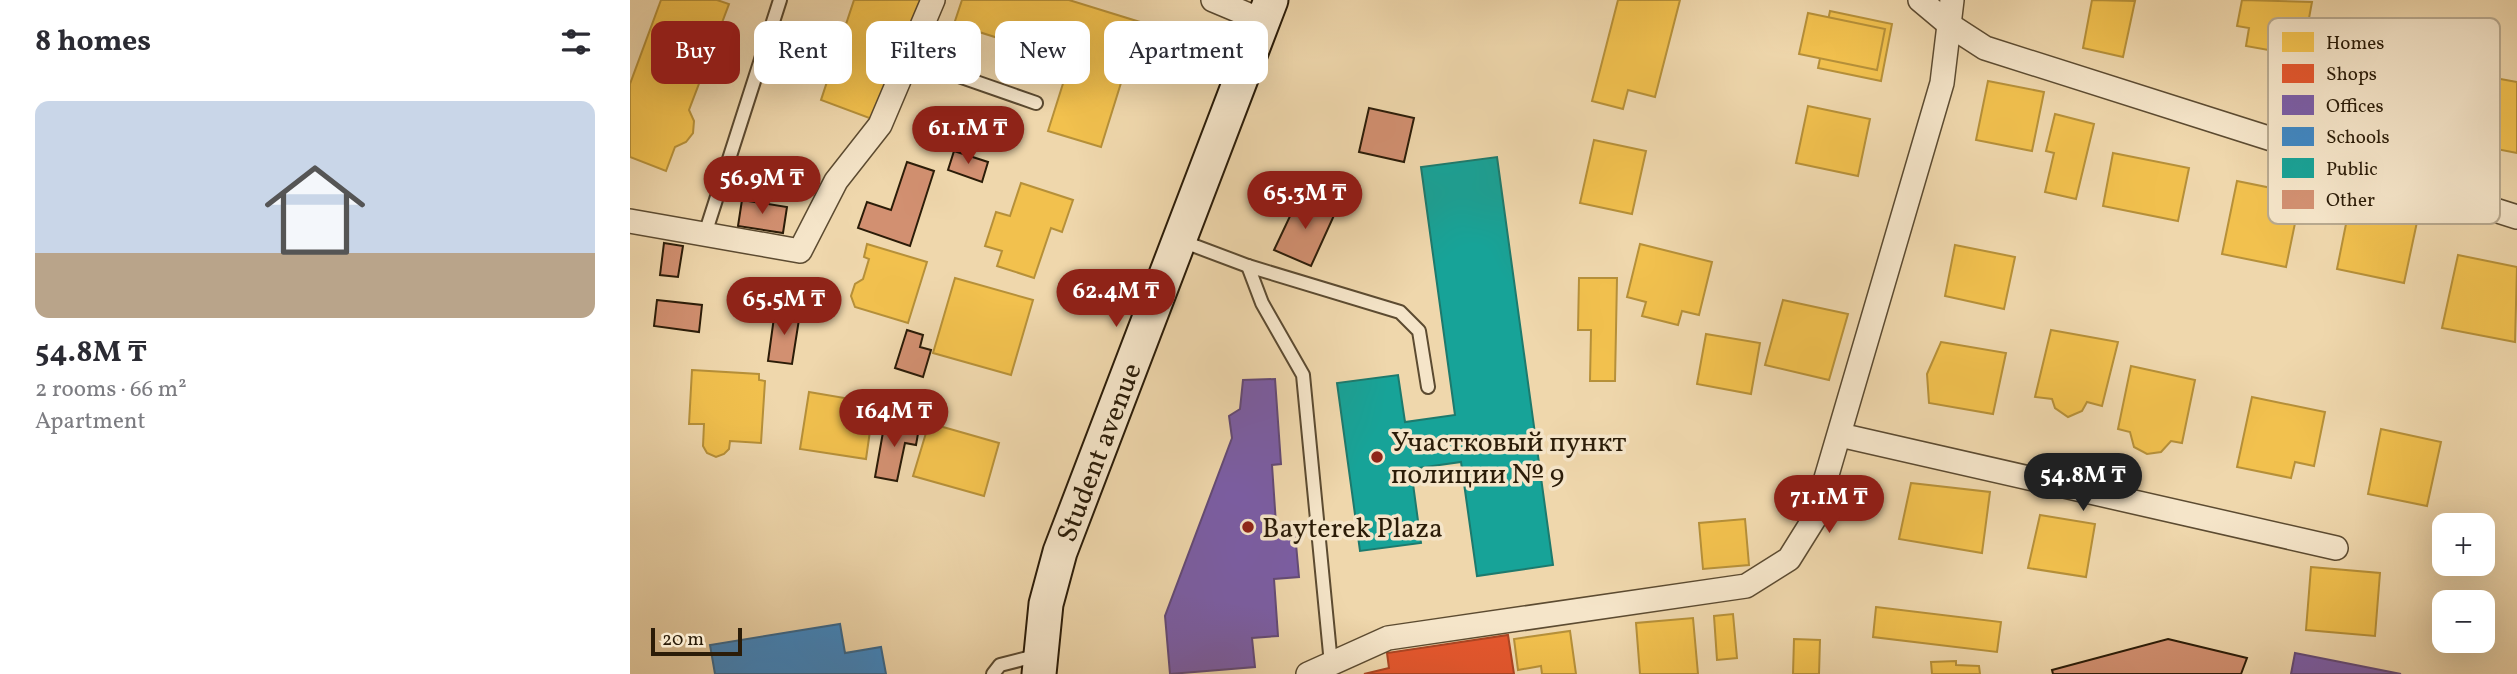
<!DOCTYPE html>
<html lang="en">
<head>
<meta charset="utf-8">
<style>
  :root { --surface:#fff; --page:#f2f2f3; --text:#2b2b33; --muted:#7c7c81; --accent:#8f2418 }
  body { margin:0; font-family:Vollkorn,serif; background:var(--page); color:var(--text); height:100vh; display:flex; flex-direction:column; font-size:26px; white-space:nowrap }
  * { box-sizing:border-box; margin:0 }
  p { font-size:23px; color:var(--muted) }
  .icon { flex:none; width:38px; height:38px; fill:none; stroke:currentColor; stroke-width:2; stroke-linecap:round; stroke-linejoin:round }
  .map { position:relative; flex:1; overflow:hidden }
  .panel { display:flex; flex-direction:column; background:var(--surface); width:630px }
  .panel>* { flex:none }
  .hud { position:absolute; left:21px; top:21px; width:665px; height:63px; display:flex; gap:14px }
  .tools { position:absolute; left:1802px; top:513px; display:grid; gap:14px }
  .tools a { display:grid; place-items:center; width:63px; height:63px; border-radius:14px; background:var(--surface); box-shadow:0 7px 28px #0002; font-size:35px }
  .scale { position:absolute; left:21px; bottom:18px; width:91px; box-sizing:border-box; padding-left:7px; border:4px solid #2b1c08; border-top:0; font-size:19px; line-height:24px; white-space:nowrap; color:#2b1c08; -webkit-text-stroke:5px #f5e5c9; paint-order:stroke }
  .price { position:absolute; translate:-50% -60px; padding:0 16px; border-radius:24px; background:var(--accent); color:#fff; font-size:23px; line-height:46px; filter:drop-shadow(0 2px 4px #0008) }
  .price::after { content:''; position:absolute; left:50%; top:42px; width:21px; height:16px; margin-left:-10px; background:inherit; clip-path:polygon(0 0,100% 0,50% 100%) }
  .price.active { background:#222; color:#fff }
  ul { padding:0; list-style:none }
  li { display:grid; align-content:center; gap:14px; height:371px; padding:0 35px }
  li span { display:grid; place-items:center; height:217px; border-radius:14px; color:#555 }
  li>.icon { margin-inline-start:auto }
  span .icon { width:126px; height:126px; fill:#fffc; stroke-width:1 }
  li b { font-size:30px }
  h2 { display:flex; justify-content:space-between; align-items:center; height:84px; padding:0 35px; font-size:30px }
  .tag { padding:0 24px; border-radius:14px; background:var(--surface); box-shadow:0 7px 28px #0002; font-size:24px; line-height:63px }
  .tag.active { background:var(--accent); color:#fff }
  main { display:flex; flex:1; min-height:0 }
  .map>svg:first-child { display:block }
  .homes { fill:#f2c14e; stroke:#b69039; stroke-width:2 }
  .shops { fill:#e4572e; stroke:#ac4523; stroke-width:2 }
  .offices { fill:#7b5ea7; stroke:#634a77; stroke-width:2 }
  .schools { fill:#3f88c5; stroke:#39688c; stroke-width:2 }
  .public { fill:#17a398; stroke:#1d7a6d; stroke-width:2 }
  .building { fill:#d29071; stroke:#2b1c08; stroke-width:2 }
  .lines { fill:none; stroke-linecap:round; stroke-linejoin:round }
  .lane-casing { stroke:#5c4b31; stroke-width:16 }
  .street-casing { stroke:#5c4b31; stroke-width:26 }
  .secondary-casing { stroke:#2b1c08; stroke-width:37 }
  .lane { stroke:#f5e5c9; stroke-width:12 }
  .street { stroke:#f5e5c9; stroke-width:23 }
  .secondary { stroke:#f5e5c9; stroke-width:33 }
  .poi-dot { fill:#8f2418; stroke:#f5e5c9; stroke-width:2.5 }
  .labels { text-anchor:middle; stroke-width:7; stroke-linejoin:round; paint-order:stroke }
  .poi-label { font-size:28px; fill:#2b1c08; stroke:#f5e5c9; text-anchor:start }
  .street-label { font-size:28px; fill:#2b1c08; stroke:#f5e5c9 }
  .key { fill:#f5e5c9; stroke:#b8a98f; stroke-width:2 }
  .key-label { font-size:19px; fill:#2b1c08 }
</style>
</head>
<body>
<main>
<section class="panel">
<h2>8 homes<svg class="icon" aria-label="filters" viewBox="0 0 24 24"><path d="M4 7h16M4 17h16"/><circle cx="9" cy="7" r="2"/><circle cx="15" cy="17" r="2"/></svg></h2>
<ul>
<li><span style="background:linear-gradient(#c9d6e8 70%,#b9a48a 0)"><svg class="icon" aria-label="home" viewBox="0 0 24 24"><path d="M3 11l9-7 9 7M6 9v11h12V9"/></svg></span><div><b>54.8M ₸</b><p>2 rooms · 66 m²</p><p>Apartment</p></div></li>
</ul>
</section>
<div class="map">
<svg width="1887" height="674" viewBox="0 0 1887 674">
  <rect width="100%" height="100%" fill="#efd7ac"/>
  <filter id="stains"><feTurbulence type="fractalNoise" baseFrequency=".00286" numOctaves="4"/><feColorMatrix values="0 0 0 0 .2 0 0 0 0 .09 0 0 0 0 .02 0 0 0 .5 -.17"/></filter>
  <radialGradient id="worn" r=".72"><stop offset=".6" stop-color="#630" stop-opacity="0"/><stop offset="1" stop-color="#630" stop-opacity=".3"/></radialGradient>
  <g class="homes">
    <polygon points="31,0 87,0 99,4 90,28 94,39 93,52 86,62 75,68 59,110 64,121 63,133 56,142 45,147 36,171 0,157 0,84"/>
    <polygon points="224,0 296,0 250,122 191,100"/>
    <polygon points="332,0 439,0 510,22 471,147 418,131 443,52 418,44 415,53 324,24"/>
    <polygon points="988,0 1050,0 1025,97 998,90 993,109 962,101"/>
    <polygon points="1462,0 1505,1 1493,57 1453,48"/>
    <polygon points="1612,0 1682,2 1672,56 1616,46 1619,28 1607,26"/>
    <polygon points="1200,11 1262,24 1251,81 1188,68"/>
    <polygon points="1178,13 1255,29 1247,70 1169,54"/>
    <polygon points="1865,78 1887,82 1887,153 1851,146 1858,114 1849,113 1854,89 1862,90"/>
    <polygon points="1358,81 1414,92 1402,151 1346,140"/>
    <polygon points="1178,106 1240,119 1228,176 1166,163"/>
    <polygon points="1425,114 1464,124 1446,199 1415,192 1424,153 1416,151"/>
    <polygon points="964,140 1016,151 1002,214 950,203"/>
    <polygon points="1483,153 1559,168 1548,221 1473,206"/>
    <polygon points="1607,181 1671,194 1656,267 1592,254"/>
    <polygon points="391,183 443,200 432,232 421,228 404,278 367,266 372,251 355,246 366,212 380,216"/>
    <polygon points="1719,209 1787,222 1774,283 1707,269"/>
    <polygon points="237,244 297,262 278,323 225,307 221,296 225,284 233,279 239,259 234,257"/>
    <polygon points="1010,244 1082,262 1069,315 1052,311 1048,325 1012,316 1016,302 997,297"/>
    <polygon points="1325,245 1385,257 1374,309 1315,296"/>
    <polygon points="1828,255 1887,267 1885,342 1812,328"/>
    <polygon points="325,278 403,300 381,375 303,353"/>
    <polygon points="949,278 987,278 985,381 960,381 961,330 948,330"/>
    <polygon points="1153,300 1218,314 1199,380 1135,365"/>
    <polygon points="1421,330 1488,342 1472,406 1457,402 1452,411 1438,417 1425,408 1422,399 1405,397"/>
    <polygon points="1076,334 1130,343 1121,394 1067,384"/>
    <polygon points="1311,342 1376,353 1363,414 1299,403 1297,374"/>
    <polygon points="1501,366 1565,380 1552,443 1541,441 1531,452 1517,454 1504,447 1500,432 1488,429"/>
    <polygon points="62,370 129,374 129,380 135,381 131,443 100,441 99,449 94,454 86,457 77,453 73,446 74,424 59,424"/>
    <polygon points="179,392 244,403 236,459 170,449"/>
    <polygon points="1622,397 1695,412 1684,466 1665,462 1661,478 1607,467"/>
    <polygon points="299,423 369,443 354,496 283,476"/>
    <polygon points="1751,429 1811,442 1797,506 1738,494"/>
    <polygon points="1281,483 1360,492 1352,553 1269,539"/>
    <polygon points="1410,515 1465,524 1456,577 1398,568"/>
    <polygon points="1115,519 1119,565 1073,569 1069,523"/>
    <polygon points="1681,567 1750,573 1745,636 1676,630"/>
    <polygon points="1246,607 1371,622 1367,652 1243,637"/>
    <polygon points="1103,614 1107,658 1087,660 1084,616"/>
    <polygon points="1063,618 1068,674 1010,674 1006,623"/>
    <polygon points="940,631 946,674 912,674 911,666 888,670 884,639"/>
    <polygon points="1164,639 1190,640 1189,674 1163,674"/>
    <polygon points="1326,661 1326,665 1349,666 1350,674 1302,674 1301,662"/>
  </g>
  <polygon class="shops" points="878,635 884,674 734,674 759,668 757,653"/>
  <g class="offices">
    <polygon points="645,379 651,464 642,465 646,524 664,522 669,577 644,579 648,636 622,638 625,667 540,674 535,616 602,438 599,416 610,409 613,380"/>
    <polygon points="1665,653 1771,674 1661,674"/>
  </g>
  <polygon class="schools" points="210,624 215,653 251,647 256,674 85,674 80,645"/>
  <polygon class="public" points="867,157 923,565 847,576 831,462 781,469 791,543 730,551 707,383 768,375 775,422 825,415 791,167"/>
  <g class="building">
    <polygon points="739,108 784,118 774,162 729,152"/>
    <polygon points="324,151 358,162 352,182 318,170"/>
    <polygon points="277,162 304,171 280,246 228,228 237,202 261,210"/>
    <polygon points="670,195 706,211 681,266 644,250"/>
    <polygon points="112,200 157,207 153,233 108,226"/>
    <polygon points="34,243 53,246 48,277 30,275"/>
    <polygon points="27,300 72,305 69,332 24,326"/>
    <polygon points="145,310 170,313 162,364 138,361"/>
    <polygon points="277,330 293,335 290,347 301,350 293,377 265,368"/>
    <polygon points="255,421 289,428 286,445 275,443 267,481 245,477"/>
    <polygon points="1538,639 1617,658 1611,674 1423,674 1422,670"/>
  </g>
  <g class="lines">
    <defs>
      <g id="lane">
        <polyline points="280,59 406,103"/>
        <polyline points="75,234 150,0"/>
        <polyline points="549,240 618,266 770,312 789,331 798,387"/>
        <polyline points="618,266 632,303 673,375 701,664"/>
        <polyline points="363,674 370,665 409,655"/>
      </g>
      <g id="street">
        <polyline points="583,0 633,21"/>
        <polyline points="1290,0 1321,26 1355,48 1887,217"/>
        <polyline points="0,221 170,251 206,181 250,125 303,0"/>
        <polyline points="1210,435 1706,548"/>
        <polyline points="678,674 758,638 1116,586 1159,559 1184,519 1312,83 1322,0"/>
      </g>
      <polyline id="secondary" points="409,674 416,604 430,552 641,0"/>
    </defs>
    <use href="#lane" class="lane-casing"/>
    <use href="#street" class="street-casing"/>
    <use href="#secondary" class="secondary-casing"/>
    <use href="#lane" class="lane"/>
    <use href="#street" class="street"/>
    <use href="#secondary" class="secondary"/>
  </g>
  <g class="poi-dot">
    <circle cx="747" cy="457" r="7"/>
    <circle cx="618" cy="527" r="7"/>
  </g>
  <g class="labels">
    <g class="poi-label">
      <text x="761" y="451">Участковый пункт<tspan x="761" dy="32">полиции № 9</tspan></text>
      <text x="632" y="537">Bayterek Plaza</text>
    </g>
    <g class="street-label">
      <text transform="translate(468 452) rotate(-69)" y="10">Student avenue</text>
    </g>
  </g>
  <rect x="1638" y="18" width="232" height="206" rx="10" class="key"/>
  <rect x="1652" y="32" width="32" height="20" fill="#f2c14e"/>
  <rect x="1652" y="64" width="32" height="19" fill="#e4572e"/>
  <rect x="1652" y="95" width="32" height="20" fill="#7b5ea7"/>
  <rect x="1652" y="127" width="32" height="19" fill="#3f88c5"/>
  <rect x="1652" y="158" width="32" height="20" fill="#17a398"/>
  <rect x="1652" y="190" width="32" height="19" fill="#d29071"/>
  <g class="key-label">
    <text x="1696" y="49">Homes</text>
    <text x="1696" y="80">Shops</text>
    <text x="1696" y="112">Offices</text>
    <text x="1696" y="143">Schools</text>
    <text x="1696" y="175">Public</text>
    <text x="1696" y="206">Other</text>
  </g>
  <rect width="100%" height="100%" filter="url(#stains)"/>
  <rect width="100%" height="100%" fill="url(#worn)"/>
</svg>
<div class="tools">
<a>+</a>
<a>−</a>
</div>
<div class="scale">20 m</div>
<b class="price" style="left:338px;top:166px">61.1M ₸</b>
<b class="price" style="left:132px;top:216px">56.9M ₸</b>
<b class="price" style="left:675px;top:231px">65.3M ₸</b>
<b class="price" style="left:486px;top:329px">62.4M ₸</b>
<b class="price" style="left:154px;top:337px">65.5M ₸</b>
<b class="price" style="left:264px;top:449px">164M ₸</b>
<b class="price active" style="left:1453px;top:513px">54.8M ₸</b>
<b class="price" style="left:1199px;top:535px">71.1M ₸</b>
<div class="hud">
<a class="tag active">Buy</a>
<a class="tag">Rent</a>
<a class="tag">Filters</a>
<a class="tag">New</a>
<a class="tag">Apartment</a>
</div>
</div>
</main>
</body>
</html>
